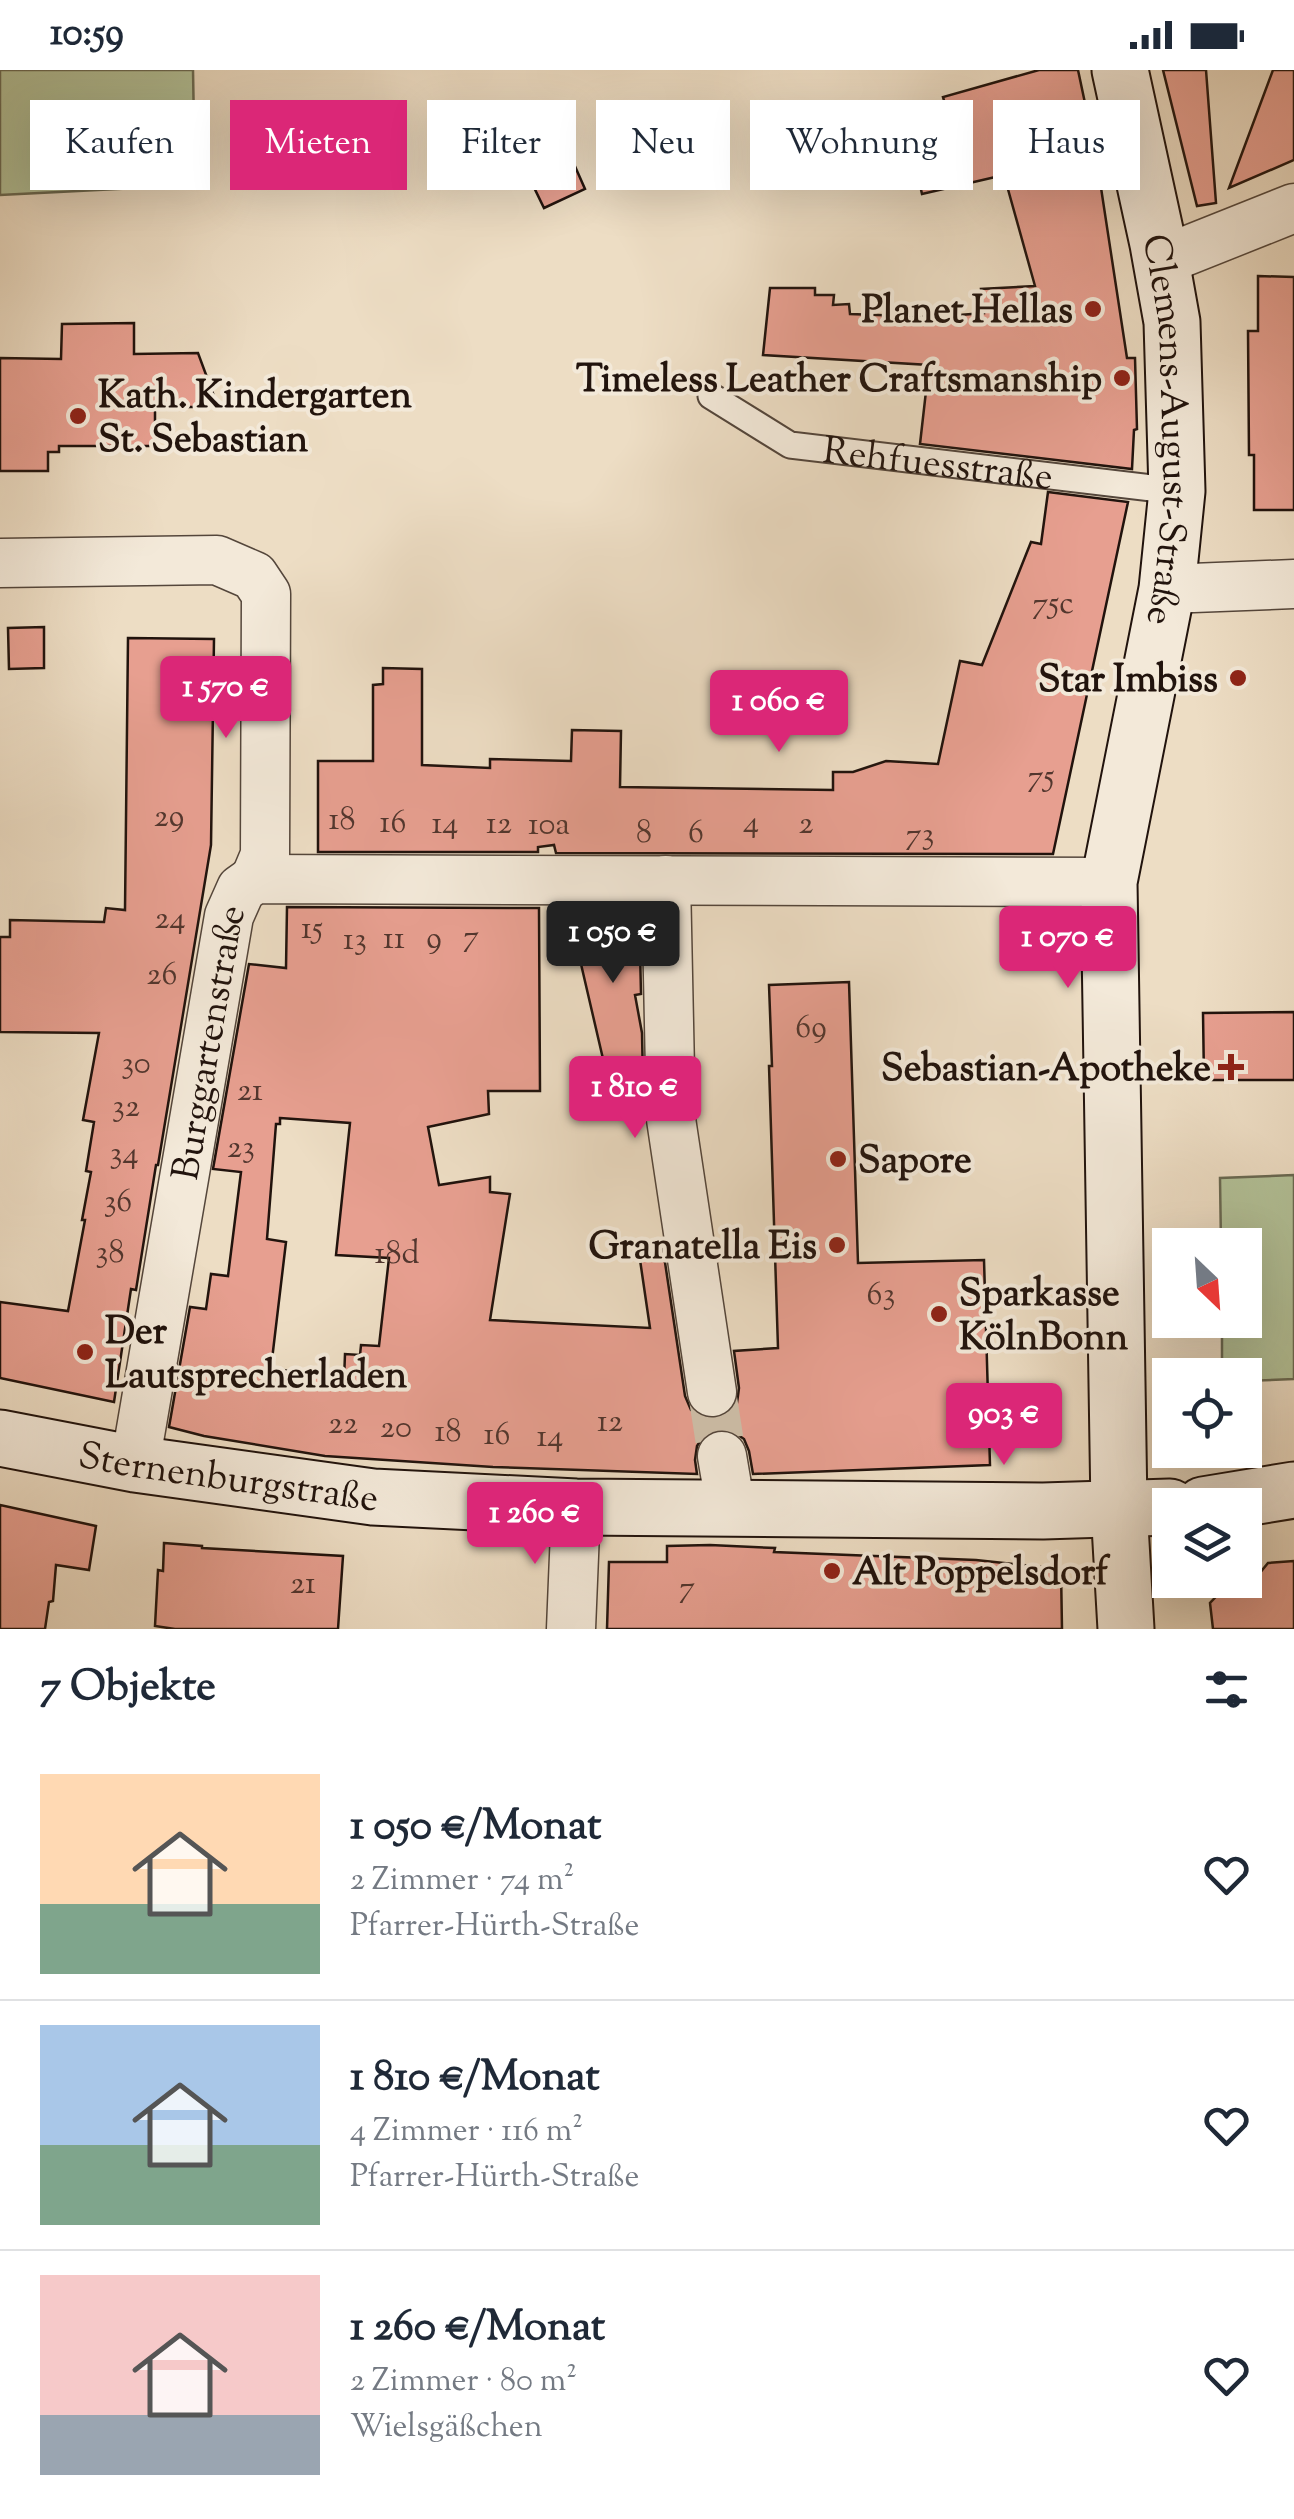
<!DOCTYPE html>
<html lang="de">
<head>
<meta charset="utf-8">
<style>
  :root { --surface:#fff; --page:#f6f6f7; --text:#1f2937; --muted:#747a83; --line:#e0e1e3; --accent:#db2777 }
  body { margin:0; font-family:"Sorts Mill Goudy",serif; background:var(--page); color:var(--text); height:100vh; display:flex; flex-direction:column; font-size:38px; white-space:nowrap }
  * { box-sizing:border-box; margin:0 }
  p { font-size:32px; color:var(--muted) }
  .icon { flex:none; width:55px; height:55px; fill:none; stroke:currentColor; stroke-width:2; stroke-linecap:round; stroke-linejoin:round }
  .map { position:relative; height:1559px; overflow:hidden }
  .drawer { display:flex; flex-direction:column; background:var(--surface); flex:1 }
  .drawer>* { flex:none }
  .hud { position:absolute; left:30px; top:30px; width:1235px; height:90px; display:flex; gap:20px }
  .needle { width:65px; rotate:155deg }
  .tools { position:absolute; left:1152px; top:1158px; display:grid; gap:20px }
  .tools a { display:grid; place-items:center; width:110px; height:110px; border-radius:0px; background:var(--surface); box-shadow:0 10px 40px #0002; font-size:50px }
  .price { position:absolute; translate:-50% -85px; padding:0 22px; border-radius:10px; background:var(--accent); color:#fff; font-size:32px; line-height:65px; filter:drop-shadow(0 2px 5px #0008) }
  .price::after { content:''; position:absolute; left:50%; top:60px; width:30px; height:22px; margin-left:-15px; background:inherit; clip-path:polygon(0 0,100% 0,50% 100%) }
  .price.selected { background:#222; color:#fff }
  ul { padding:0; list-style:none }
  li { display:flex; align-items:center; gap:30px; height:250px; padding:0 40px }
  li+li { border-top:2px solid var(--line) }
  li span { display:grid; place-items:center; flex:none; width:280px; height:200px; border-radius:0px; color:#555 }
  li>.icon { margin-inline-start:auto }
  span .icon { width:120px; height:120px; fill:#fffc; stroke-width:1 }
  li b { font-size:42px }
  h2 { display:flex; justify-content:space-between; align-items:center; height:120px; padding:0 40px; font-size:42px }
  .pill { padding:0 35px; border-radius:0px; background:var(--surface); box-shadow:0 10px 40px #0002; font-size:35px; line-height:90px }
  .pill.selected { background:var(--accent); color:#fff }
  .status { display:flex; justify-content:space-between; align-items:center; height:70px; padding:0 50px; background:var(--surface); direction:ltr }
  .status svg { height:28px; fill:currentColor }
  .map>svg:first-child { display:block }
  .green { fill:#b3c299; stroke:#6a6a53; stroke-width:2.5 }
  .building { fill:#e79f90; stroke:#21130d; stroke-width:2.5; fill-rule:evenodd }
  .lines { fill:none; stroke-linecap:round; stroke-linejoin:round }
  .street-tunnel { stroke:#cebfa9; stroke-width:48; stroke-dasharray:48 24; stroke-linecap:butt }
  .lane-casing { stroke:#54463b; stroke-width:29 }
  .street-casing { stroke:#54463b; stroke-width:51 }
  .secondary-casing { stroke:#21130d; stroke-width:59 }
  .lane { stroke:#f3e9d9; stroke-width:25 }
  .street { stroke:#f3e9d9; stroke-width:48 }
  .secondary { stroke:#f3e9d9; stroke-width:55 }
  .poi-dot { fill:#8f2418; stroke:#f3e9d9; stroke-width:4 }
  .labels { text-anchor:middle; stroke-width:8; stroke-linejoin:round; paint-order:stroke }
  .number-label { font-size:32px; fill:#52362e }
  .poi-label { font-size:38px; font-weight:bold; fill:#21130d; stroke:#f3e9d9; text-anchor:end }
  .street-label { font-size:38px; fill:#21130d; stroke:#f3e9d9 }
</style>
</head>
<body>
<div class="status"><b>10:59</b><svg viewBox="0 0 49 12"><path d="M0 12V9h3v3zM5 12V6h3v6zM10 12V3h3v9zM15 12V0h3v12zM26 1h20v11H26zM47 4h2v5h-2z"/></svg></div>
<div class="map">
<svg width="1294" height="1559" viewBox="0 0 1294 1559">
  <rect width="100%" height="100%" fill="#edddc4"/>
  <filter id="stains"><feTurbulence type="fractalNoise" baseFrequency=".002" numOctaves="4"/><feColorMatrix values="0 0 0 0 .2 0 0 0 0 .09 0 0 0 0 .02 0 0 0 .5 -.17"/></filter>
  <radialGradient id="worn" r=".72"><stop offset=".6" stop-color="#630" stop-opacity="0"/><stop offset="1" stop-color="#630" stop-opacity=".3"/></radialGradient>
  <g class="green">
    <polygon points="0,0 193,0 195,115 0,125"/>
    <polygon points="1294,1105 1294,1309 1245,1311 1245,1305 1222,1305 1222,1250 1245,1250 1245,1175 1221,1175 1220,1108"/>
  </g>
  <g class="building">
    <polygon points="1039,0 1078,0 1096,85 1127,288 1135,288 1137,359 1134,360 1132,399 920,374 929,295 763,285 770,218 815,218 815,225 834,225 833,235 849,234 850,244 934,247 984,243 981,219 1035,216 1004,105 922,124 908,62 950,51 943,27"/>
    <polygon points="1163,0 1206,0 1216,133 1197,136"/>
    <polygon points="1273,0 1294,0 1294,90 1229,118"/>
    <polygon points="570,85 585,119 544,138 528,105"/>
    <polygon points="1258,206 1294,207 1294,440 1254,440 1254,385 1249,385 1248,261 1258,261"/>
    <polygon points="134,253 134,284 198,283 218,337 155,337 155,376 59,376 59,382 48,382 48,401 0,401 0,288 61,289 62,254"/>
    <polygon points="1048,422 1128,432 1053,784 556,783 554,775 538,777 538,782 318,782 318,691 373,691 373,615 383,614 383,598 422,599 422,695 490,698 490,689 571,691 572,660 621,661 620,717 833,720 833,702 853,702 886,691 938,694 960,591 982,595 1031,472 1041,474"/>
    <polygon points="44,557 44,598 9,599 8,558"/>
    <polygon points="128,568 214,569 211,775 158,1095 156,1095 136,1220 131,1219 114,1332 0,1308 0,1232 68,1241 85,1150 82,1150 91,1102 86,1101 94,1052 83,1050 99,963 0,962 0,867 10,867 10,850 104,852 106,838 125,840"/>
    <path d="M287 837 539 838 540 1021H488L489 1044 428 1057 439 1115 490 1107V1122L510 1124 490 1250 650 1258 639 1183 663 1179 685 1326 691 1340 703 1348 715 1349 728 1344 737 1333 739 1318 734 1281 778 1278 769 996H772L769 915 849 912 858 1193 984 1190 990 1395 753 1404 749 1381 744 1369 732 1361 718 1359 705 1364 697 1376 695 1390 697 1404 493 1397 325 1386 204 1366 169 1357 190 1237 206 1239 211 1204 228 1206 241 1102 213 1099 249 894 286 898ZM280 1048 350 1053 336 1185 389 1188 379 1276 361 1275 360 1285 345 1284 344 1310 271 1298 286 1172 267 1169 276 1054H280Z"/>
    <polygon points="568,838 639,838 641,924 635,925 642,963 643,1012 610,1019"/>
    <polygon points="1294,942 1294,1010 1204,1010 1203,943"/>
    <polygon points="0,1435 96,1456 89,1500 56,1495 53,1531 49,1532 45,1559 0,1559"/>
    <polygon points="164,1473 202,1476 202,1478 343,1486 338,1559 175,1559 155,1556 158,1500 163,1501"/>
    <polygon points="710,1475 775,1478 774,1482 976,1490 1061,1499 1062,1559 607,1559 609,1492 667,1492 667,1476"/>
    <polygon points="1294,1491 1294,1559 1213,1559 1210,1533 1232,1510 1254,1510 1268,1493"/>
  </g>
  <g class="lines">
    <polyline class="street-tunnel" points="712,1322 722,1386"/>
    <defs>
      <g id="lane">
        <path id="s1" d="M711 326 790 375 1177 421"/>
      </g>
      <g id="street">
        <polyline points="1161,191 1294,138"/>
        <polyline points="0,493 217,490 254,506 266,524 265,785 255,809"/>
        <polyline points="1167,519 1294,514"/>
        <polyline points="666,810 671,1049 712,1322"/>
        <polyline points="722,1386 731,1439"/>
        <path id="s2" d="M135 1394 229 846 241 819 255 809 1109 812"/>
        <polyline points="571,1559 576,1437"/>
      </g>
      <g id="secondary">
        <path id="s3" d="M1120 0 1158 174 1172 252 1177 421 1167 519 1109 812 1119 1438 1126 1559"/>
        <path id="s4" d="M0 1368 135 1394 373 1427 576 1437 1043 1441 1170 1437"/>
        <polyline points="1203,1435 1294,1420"/>
      </g>
    </defs>
    <use href="#lane" class="lane-casing"/>
    <use href="#street" class="street-casing"/>
    <use href="#secondary" class="secondary-casing"/>
    <use href="#lane" class="lane"/>
    <use href="#street" class="street"/>
    <use href="#secondary" class="secondary"/>
  </g>
  <g class="poi-dot">
    <circle cx="1093" cy="239" r="10"/>
    <circle cx="1122" cy="308" r="10"/>
    <circle cx="78" cy="346" r="10"/>
    <circle cx="1238" cy="608" r="10"/>
    <path d="M1226 982h10v10h10v10h-10v10h-10v-10h-10v-10h10z"/>
    <circle cx="838" cy="1089" r="10"/>
    <circle cx="837" cy="1175" r="10"/>
    <circle cx="939" cy="1244" r="10"/>
    <circle cx="85" cy="1282" r="10"/>
    <circle cx="832" cy="1501" r="10"/>
  </g>
  <g class="labels">
    <g class="number-label">
      <text x="1053" y="543">75c</text>
      <text x="1041" y="716">75</text>
      <text x="169" y="756">29</text>
      <text x="342" y="759">18</text>
      <text x="393" y="762">16</text>
      <text x="751" y="762">4</text>
      <text x="445" y="763">14</text>
      <text x="499" y="763">12</text>
      <text x="806" y="763">2</text>
      <text x="549" y="764">10a</text>
      <text x="644" y="772">8</text>
      <text x="696" y="772">6</text>
      <text x="920" y="774">73</text>
      <text x="170" y="858">24</text>
      <text x="312" y="868">15</text>
      <text x="471" y="876">7</text>
      <text x="394" y="878">11</text>
      <text x="434" y="878">9</text>
      <text x="355" y="879">13</text>
      <text x="162" y="914">26</text>
      <text x="811" y="967">69</text>
      <text x="136" y="1003">30</text>
      <text x="250" y="1030">21</text>
      <text x="126" y="1046">32</text>
      <text x="241" y="1087">23</text>
      <text x="124" y="1093">34</text>
      <text x="118" y="1141">36</text>
      <text x="110" y="1192">38</text>
      <text x="397" y="1193">18d</text>
      <text x="881" y="1234">63</text>
      <text x="610" y="1361">12</text>
      <text x="343" y="1363">22</text>
      <text x="396" y="1367">20</text>
      <text x="448" y="1371">18</text>
      <text x="497" y="1374">16</text>
      <text x="550" y="1376">14</text>
      <text x="303" y="1523">21</text>
      <text x="687" y="1527">7</text>
    </g>
    <g class="poi-label">
      <text x="1073" y="252">Planet Hellas</text>
      <text x="1102" y="321">Timeless Leather Craftsmanship</text>
      <text x="98" y="337" text-anchor="start">Kath. Kindergarten<tspan x="98" dy="44">St. Sebastian</tspan></text>
      <text x="1218" y="621">Star Imbiss</text>
      <text x="1211" y="1010">Sebastian-Apotheke</text>
      <text x="858" y="1102" text-anchor="start">Sapore</text>
      <text x="817" y="1188">Granatella Eis</text>
      <text x="959" y="1235" text-anchor="start">Sparkasse<tspan x="959" dy="44">KölnBonn</tspan></text>
      <text x="105" y="1273" text-anchor="start">Der<tspan x="105" dy="44">Lautsprecherladen</tspan></text>
      <text x="852" y="1514" text-anchor="start">Alt Poppelsdorf</text>
    </g>
    <g class="street-label">
      <text dy="13" stroke="none"><textPath href="#s3" startOffset="365">Clemens-August-Straße</textPath></text>
      <text dy="13" stroke="none"><textPath href="#s1" startOffset="242">Rehfuesstraße</textPath></text>
      <text dy="13" stroke="none"><textPath href="#s2" startOffset="428">Burggartenstraße</textPath></text>
      <text dy="13" stroke="none"><textPath href="#s4" startOffset="232">Sternenburgstraße</textPath></text>
    </g>
  </g>
  <rect width="100%" height="100%" filter="url(#stains)"/>
  <rect width="100%" height="100%" fill="url(#worn)"/>
</svg>
<div class="tools">
<a><svg class="needle" viewBox="-14 -14 28 28"><path d="M0-13l5 13h-10z" fill="#e53935"/><path d="M0 13l5-13h-10z" fill="#747a83"/></svg></a>
<a><svg class="icon" aria-label="locate" viewBox="0 0 24 24"><circle cx="12" cy="12" r="6"/><path d="M12 2v4M12 18v4M2 12h4M18 12h4"/></svg></a>
<a><svg class="icon" aria-label="layers" viewBox="0 0 24 24"><path d="M12 4l9 5-9 5-9-5zM3 14l9 5 9-5"/></svg></a>
</div>
<b class="price" style="left:226px;top:671px">1 570 €</b>
<b class="price" style="left:779px;top:685px">1 060 €</b>
<b class="price selected" style="left:613px;top:916px">1 050 €</b>
<b class="price" style="left:1068px;top:921px">1 070 €</b>
<b class="price" style="left:635px;top:1071px">1 810 €</b>
<b class="price" style="left:1004px;top:1398px">903 €</b>
<b class="price" style="left:535px;top:1497px">1 260 €</b>
<div class="hud">
<a class="pill">Kaufen</a>
<a class="pill selected">Mieten</a>
<a class="pill">Filter</a>
<a class="pill">Neu</a>
<a class="pill">Wohnung</a>
<a class="pill">Haus</a>
</div>
</div>
<section class="drawer">
<h2>7 Objekte<svg class="icon" aria-label="filters" viewBox="0 0 24 24"><path d="M4 7h16M4 17h16"/><circle cx="9" cy="7" r="2"/><circle cx="15" cy="17" r="2"/></svg></h2>
<ul>
<li><span style="background:linear-gradient(#ffd9b3 65%,#7fa58c 0)"><svg class="icon" aria-label="home" viewBox="0 0 24 24"><path d="M3 11l9-7 9 7M6 9v11h12V9"/></svg></span><div><b>1 050 €/Monat</b><p>2 Zimmer · 74 m²</p><p>Pfarrer-Hürth-Straße</p></div><svg class="icon" aria-label="heart" viewBox="0 0 24 24"><path d="M12 20l-8-8c-3-5 5-10 8-4 3-6 11-1 8 4z"/></svg></li>
<li><span style="background:linear-gradient(#a9c7e8 60%,#7fa58c 0)"><svg class="icon" aria-label="home" viewBox="0 0 24 24"><path d="M3 11l9-7 9 7M6 9v11h12V9"/></svg></span><div><b>1 810 €/Monat</b><p>4 Zimmer · 116 m²</p><p>Pfarrer-Hürth-Straße</p></div><svg class="icon" aria-label="heart" viewBox="0 0 24 24"><path d="M12 20l-8-8c-3-5 5-10 8-4 3-6 11-1 8 4z"/></svg></li>
<li><span style="background:linear-gradient(#f6c9c9 70%,#9aa5b1 0)"><svg class="icon" aria-label="home" viewBox="0 0 24 24"><path d="M3 11l9-7 9 7M6 9v11h12V9"/></svg></span><div><b>1 260 €/Monat</b><p>2 Zimmer · 80 m²</p><p>Wielsgäßchen</p></div><svg class="icon" aria-label="heart" viewBox="0 0 24 24"><path d="M12 20l-8-8c-3-5 5-10 8-4 3-6 11-1 8 4z"/></svg></li>
</ul>
</section>
</body>
</html>
